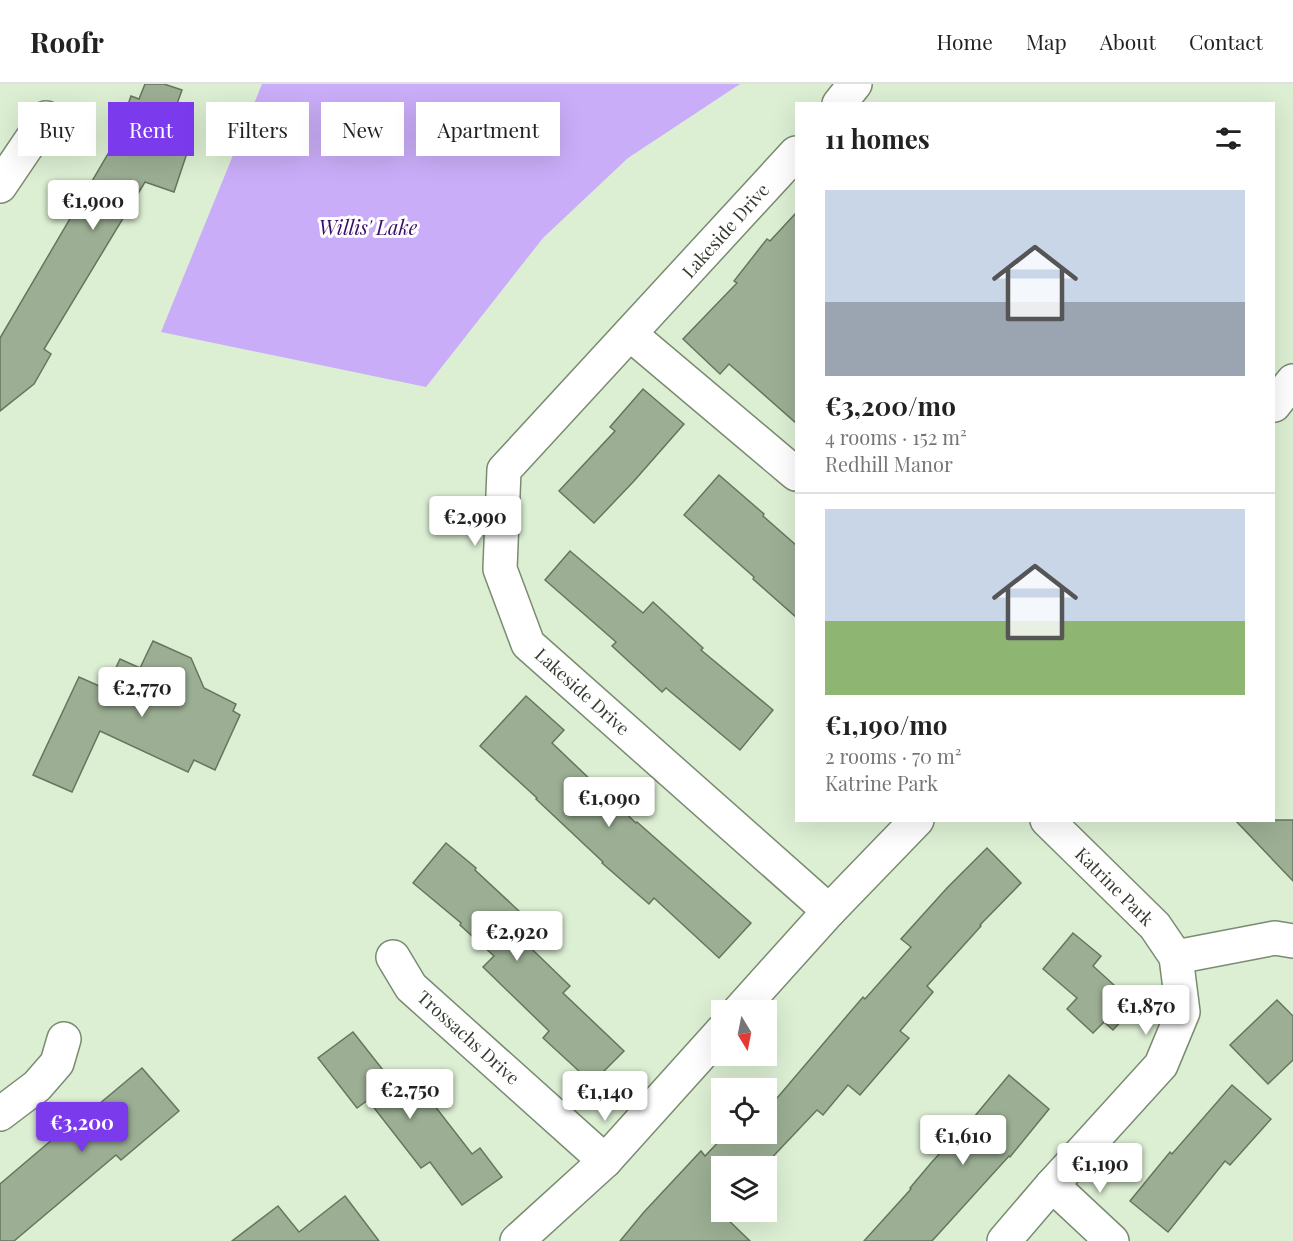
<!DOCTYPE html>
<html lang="en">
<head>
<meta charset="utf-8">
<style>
  :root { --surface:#fff; --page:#f6f6f6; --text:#222; --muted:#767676; --line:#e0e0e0; --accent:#7c3aed }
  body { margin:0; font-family:"Playfair Display",serif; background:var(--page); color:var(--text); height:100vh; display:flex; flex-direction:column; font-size:22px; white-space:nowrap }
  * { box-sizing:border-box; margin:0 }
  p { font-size:20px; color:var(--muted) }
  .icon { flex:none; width:33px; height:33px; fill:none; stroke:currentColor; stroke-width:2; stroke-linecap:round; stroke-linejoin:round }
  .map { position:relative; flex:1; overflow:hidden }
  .panel { position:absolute; left:795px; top:18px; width:480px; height:720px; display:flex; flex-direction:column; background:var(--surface); border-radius:0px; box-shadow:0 6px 24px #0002 }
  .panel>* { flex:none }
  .top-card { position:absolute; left:18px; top:18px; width:570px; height:54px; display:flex; gap:12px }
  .needle { width:39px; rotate:170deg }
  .buttons { position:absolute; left:711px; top:916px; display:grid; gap:12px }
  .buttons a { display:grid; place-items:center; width:66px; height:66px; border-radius:0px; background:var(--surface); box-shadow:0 6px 24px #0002; font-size:30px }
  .price { position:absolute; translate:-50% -51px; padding:0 14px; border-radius:6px; background:#fff; color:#222; font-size:20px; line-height:39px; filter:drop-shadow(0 2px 3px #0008) }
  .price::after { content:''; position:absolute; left:50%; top:36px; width:18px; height:14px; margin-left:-9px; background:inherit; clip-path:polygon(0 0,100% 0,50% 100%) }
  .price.on { background:var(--accent); color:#fff }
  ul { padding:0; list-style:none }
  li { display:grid; align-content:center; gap:12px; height:318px; padding:0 30px }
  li+li { border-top:2px solid var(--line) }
  li span { display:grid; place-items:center; height:186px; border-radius:0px; color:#555 }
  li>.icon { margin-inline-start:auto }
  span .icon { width:108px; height:108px; fill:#fffc; stroke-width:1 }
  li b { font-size:26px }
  h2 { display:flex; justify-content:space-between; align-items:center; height:72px; padding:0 30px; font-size:26px }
  .pill { padding:0 21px; border-radius:0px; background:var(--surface); box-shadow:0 6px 24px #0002; font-size:21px; line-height:54px }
  .pill.on { background:var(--accent); color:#fff }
  header { display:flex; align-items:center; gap:36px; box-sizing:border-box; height:84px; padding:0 30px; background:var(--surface); border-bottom:2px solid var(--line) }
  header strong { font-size:28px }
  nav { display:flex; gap:33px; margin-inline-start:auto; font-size:21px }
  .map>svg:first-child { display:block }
  .water { fill:#caadf8 }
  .building { fill:#9caf94; stroke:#65765d; stroke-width:1.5 }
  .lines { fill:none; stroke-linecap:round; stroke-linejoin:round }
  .minor-casing { stroke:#798b71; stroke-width:36 }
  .minor { stroke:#fff; stroke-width:33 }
  .labels { text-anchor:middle; stroke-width:6; stroke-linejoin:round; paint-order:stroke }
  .street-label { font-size:18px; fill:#343b30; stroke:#fff }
  .water-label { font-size:20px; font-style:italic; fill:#3b0e65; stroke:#fff }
</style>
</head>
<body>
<header>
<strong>Roofr</strong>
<nav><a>Home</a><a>Map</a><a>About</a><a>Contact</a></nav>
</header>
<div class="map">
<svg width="1293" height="1157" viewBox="0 0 1293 1157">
  <rect width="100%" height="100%" fill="#dcefd3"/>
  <polygon class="water" points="262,0 740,0 628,74 543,154 426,303 161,248"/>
  <g class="building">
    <polygon points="145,0 164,0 182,6 169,42 193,51 174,108 145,98 44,265 51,270 34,300 0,327 0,254 115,58 131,12 139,15"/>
    <polygon points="796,129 796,339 729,280 720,290 683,255 737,199 734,197 767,155 770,157"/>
    <polygon points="643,305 684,340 634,397 594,439 559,407 615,347 610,343"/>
    <polygon points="719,391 764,430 763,432 796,461 796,533 753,495 754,493 684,431"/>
    <polygon points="570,467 643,529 653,518 703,564 701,566 773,626 740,666 666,604 662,608 612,562 616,558 545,496"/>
    <polygon points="153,557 191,574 204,604 236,620 233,627 240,631 215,686 194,676 188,688 100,647 72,708 33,691 79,593 106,605 120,575 140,584"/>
    <polygon points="526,612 564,646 552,659 636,739 637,738 751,839 719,874 654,814 649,820 602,779 603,778 536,715 537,714 480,662"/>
    <polygon points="1235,736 1293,736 1293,797"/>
    <polygon points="446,759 476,784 475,786 519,827 507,841 570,902 563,909 624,967 592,999 543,954 549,947 483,883 494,872 460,841 461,839 413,799"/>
    <polygon points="987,764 1021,799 980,841 981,842 927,902 933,908 900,947 909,954 860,1011 848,1001 823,1031 817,1026 763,1083 722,1083 722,1130 750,1157 620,1157 644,1128 701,1067 705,1072 726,1050 766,1050 766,1027 863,913 865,915 911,863 901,855 947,804"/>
    <polygon points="1073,849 1101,872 1093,882 1136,921 1113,946 1104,938 1093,949 1067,925 1077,914 1043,885"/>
    <polygon points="1277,916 1293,932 1293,976 1268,1000 1230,961"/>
    <polygon points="353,948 409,1019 424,1008 472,1070 480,1064 502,1093 462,1121 430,1078 421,1084 368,1016 357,1024 318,974"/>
    <polygon points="142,984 179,1027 121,1076 116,1071 14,1157 0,1157 0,1100 60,1049 62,1051"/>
    <polygon points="1009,991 1049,1025 1010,1073 1009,1072 932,1157 864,1157 911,1105 910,1104 931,1079 952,1056 954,1057"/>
    <polygon points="1232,1001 1271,1035 1230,1081 1225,1077 1168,1148 1130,1117 1170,1068 1172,1070"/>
    <polygon points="345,1112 379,1157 232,1157 278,1122 299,1148"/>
  </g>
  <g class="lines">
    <defs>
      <g id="minor">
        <polyline points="839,20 855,0"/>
        <polyline points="796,69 504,386 500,485 528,560 829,827"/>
        <polyline points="0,102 46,34"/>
        <polyline points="630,250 796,390"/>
        <polyline points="1274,321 1293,297"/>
        <polyline points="393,873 411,903 605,1077"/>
        <polyline points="1176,873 1275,854 1293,857"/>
        <polyline points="739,927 829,827 917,736"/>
        <polyline points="0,1030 37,1002 57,979 64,955"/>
        <polyline points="1052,1101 1112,1157"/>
        <polyline points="517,1157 605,1077 722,947"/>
        <polyline points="1004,1157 1052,1101 1161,981 1183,928 1176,873 1155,842 1047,736"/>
      </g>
    </defs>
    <use href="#minor" class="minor-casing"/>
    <use href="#minor" class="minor"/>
  </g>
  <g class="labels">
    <g class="street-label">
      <text transform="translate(726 147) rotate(-48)" y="6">Lakeside Drive</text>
      <text transform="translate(582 608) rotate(42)" y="6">Lakeside Drive</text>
      <text transform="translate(1114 803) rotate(45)" y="6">Katrine Park</text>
      <text transform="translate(468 954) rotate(42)" y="6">Trossachs Drive</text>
    </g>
    <g class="water-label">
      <text x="368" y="151">Willis' Lake</text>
    </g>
  </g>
</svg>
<div class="buttons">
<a><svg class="needle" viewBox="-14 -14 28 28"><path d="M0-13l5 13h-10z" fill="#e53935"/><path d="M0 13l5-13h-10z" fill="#767676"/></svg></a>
<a><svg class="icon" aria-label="locate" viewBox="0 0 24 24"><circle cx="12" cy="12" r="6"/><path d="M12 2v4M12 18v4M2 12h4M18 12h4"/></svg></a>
<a><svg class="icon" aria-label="layers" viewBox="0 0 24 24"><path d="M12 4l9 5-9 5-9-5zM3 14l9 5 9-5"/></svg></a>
</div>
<b class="price" style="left:93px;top:147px">€1,900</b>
<b class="price" style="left:475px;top:463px">€2,990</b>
<b class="price" style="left:142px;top:634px">€2,770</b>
<b class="price" style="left:609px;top:744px">€1,090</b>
<b class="price" style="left:517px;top:878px">€2,920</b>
<b class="price" style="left:1146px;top:952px">€1,870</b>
<b class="price" style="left:410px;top:1036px">€2,750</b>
<b class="price" style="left:605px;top:1038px">€1,140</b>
<b class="price on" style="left:82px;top:1069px">€3,200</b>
<b class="price" style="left:963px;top:1082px">€1,610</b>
<b class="price" style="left:1100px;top:1110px">€1,190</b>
<div class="top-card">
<a class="pill">Buy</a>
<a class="pill on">Rent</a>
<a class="pill">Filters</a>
<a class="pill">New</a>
<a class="pill">Apartment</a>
</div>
<section class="panel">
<h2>11 homes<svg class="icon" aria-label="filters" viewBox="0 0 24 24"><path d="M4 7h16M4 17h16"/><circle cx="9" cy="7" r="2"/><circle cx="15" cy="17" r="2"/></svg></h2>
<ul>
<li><span style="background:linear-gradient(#c9d6e8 60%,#9aa5b1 0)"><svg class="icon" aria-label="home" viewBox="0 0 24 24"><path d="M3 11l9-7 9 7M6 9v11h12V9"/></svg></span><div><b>€3,200/mo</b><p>4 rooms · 152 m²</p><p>Redhill Manor</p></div></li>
<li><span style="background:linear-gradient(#c9d6e8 60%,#8fb573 0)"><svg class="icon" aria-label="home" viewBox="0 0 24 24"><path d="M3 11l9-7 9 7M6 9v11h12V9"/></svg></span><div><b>€1,190/mo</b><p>2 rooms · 70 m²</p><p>Katrine Park</p></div></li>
</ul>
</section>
</div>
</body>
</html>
